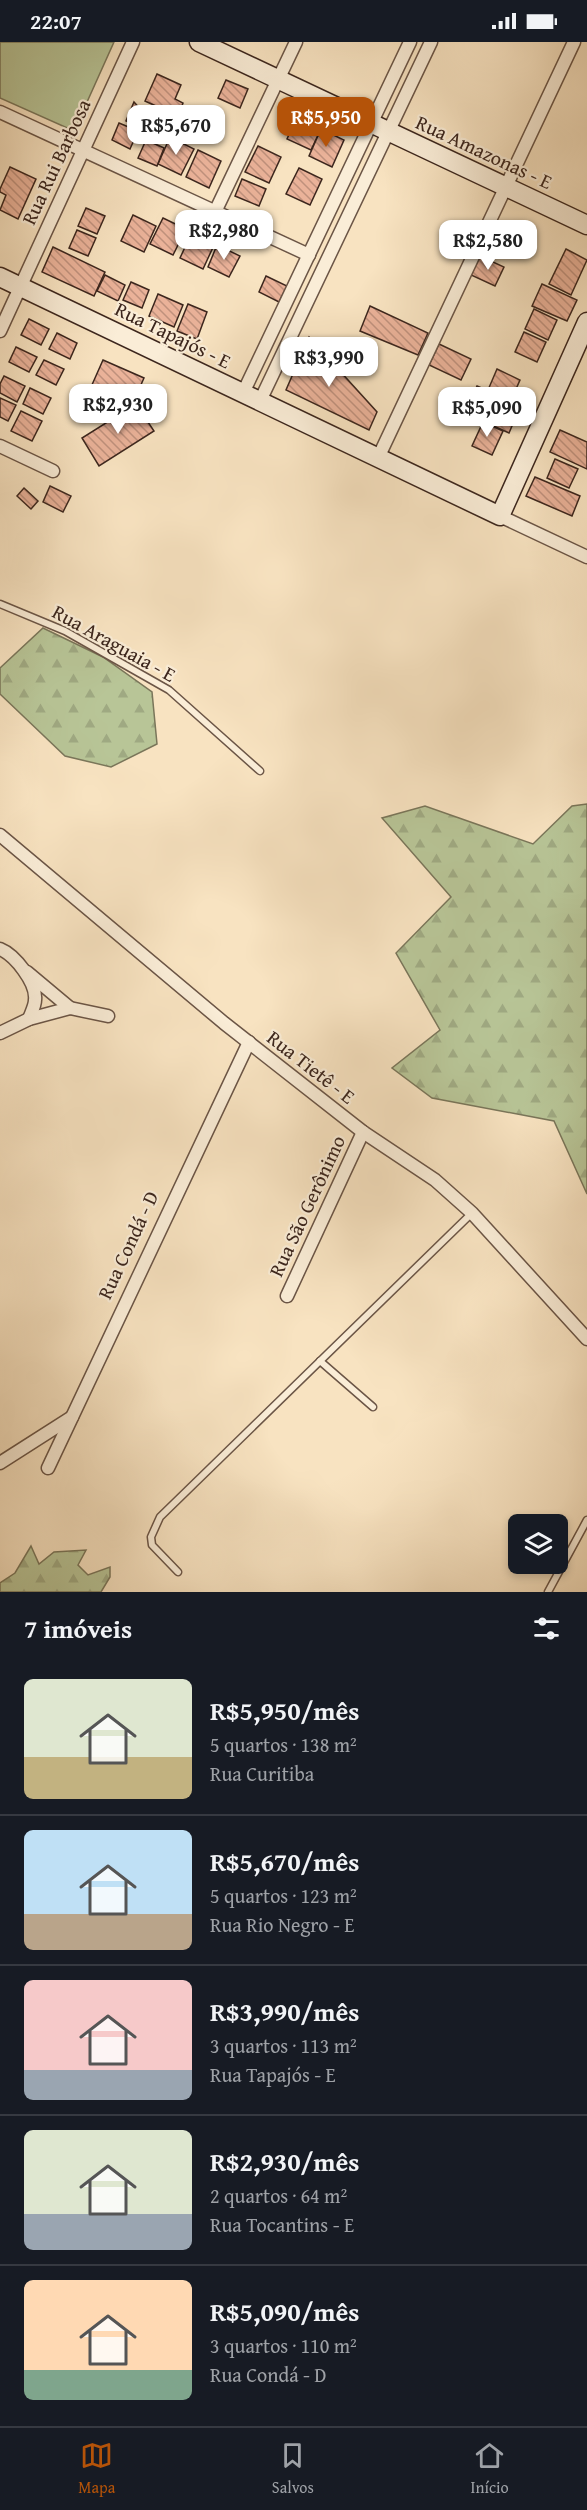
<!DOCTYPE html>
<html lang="pt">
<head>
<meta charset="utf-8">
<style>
  :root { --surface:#171b24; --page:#242831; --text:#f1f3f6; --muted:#9ea1a6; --line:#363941; --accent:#b45309 }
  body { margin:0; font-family:"Gentium Book Plus",serif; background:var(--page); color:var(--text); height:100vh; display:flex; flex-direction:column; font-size:22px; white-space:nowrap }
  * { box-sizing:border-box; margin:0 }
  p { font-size:20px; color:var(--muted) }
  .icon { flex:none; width:33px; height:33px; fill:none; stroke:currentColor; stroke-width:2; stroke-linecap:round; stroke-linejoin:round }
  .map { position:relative; height:1550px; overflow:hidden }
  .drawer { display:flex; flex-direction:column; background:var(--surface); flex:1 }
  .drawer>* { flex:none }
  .controls { position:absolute; left:508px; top:1472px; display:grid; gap:12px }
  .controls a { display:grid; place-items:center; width:60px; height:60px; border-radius:9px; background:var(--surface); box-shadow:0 3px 9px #0003; font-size:30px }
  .price { position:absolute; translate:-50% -51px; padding:0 14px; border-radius:12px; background:#fff; color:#222; font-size:20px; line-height:39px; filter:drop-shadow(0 2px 3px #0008) }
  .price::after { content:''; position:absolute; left:50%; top:36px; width:18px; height:14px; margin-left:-9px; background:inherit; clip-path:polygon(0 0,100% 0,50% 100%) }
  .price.selected { background:var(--accent); color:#fff }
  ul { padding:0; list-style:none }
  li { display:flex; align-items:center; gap:18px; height:150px; padding:0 24px }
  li+li { border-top:2px solid var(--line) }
  li span { display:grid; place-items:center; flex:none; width:168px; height:120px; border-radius:9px; color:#555 }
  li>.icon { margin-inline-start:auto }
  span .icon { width:72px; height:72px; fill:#fffc; stroke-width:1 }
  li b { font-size:26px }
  h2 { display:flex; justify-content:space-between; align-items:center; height:72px; padding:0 24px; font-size:26px }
  .status { display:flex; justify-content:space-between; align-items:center; height:42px; padding:0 30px; background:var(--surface); direction:ltr }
  .status svg { height:16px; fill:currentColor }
  .dock { display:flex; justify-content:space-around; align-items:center; height:84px; border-top:2px solid var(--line); background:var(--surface); font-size:16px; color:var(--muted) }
  .dock a { display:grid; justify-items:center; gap:3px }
  .dock .selected { color:var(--accent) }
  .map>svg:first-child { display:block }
  .green { fill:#b8c597; stroke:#7a765a; stroke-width:1.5 }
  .forest { fill:url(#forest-firs); stroke:#7a765a; stroke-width:1.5 }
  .building { fill:url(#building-back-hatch); stroke:#3c261d; stroke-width:1.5 }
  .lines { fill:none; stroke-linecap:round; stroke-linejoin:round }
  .lane-casing { stroke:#6b5546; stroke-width:9 }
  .street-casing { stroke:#6b5546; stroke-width:15 }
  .secondary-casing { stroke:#3c261d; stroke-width:21 }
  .lane { stroke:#faedd7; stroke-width:6 }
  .street { stroke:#faedd7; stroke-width:12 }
  .secondary { stroke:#faedd7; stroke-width:18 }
  .labels { text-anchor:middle; stroke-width:4.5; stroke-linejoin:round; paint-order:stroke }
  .street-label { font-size:20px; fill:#3c261d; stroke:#faedd7 }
</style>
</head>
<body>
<div class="status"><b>22:07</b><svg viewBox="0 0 49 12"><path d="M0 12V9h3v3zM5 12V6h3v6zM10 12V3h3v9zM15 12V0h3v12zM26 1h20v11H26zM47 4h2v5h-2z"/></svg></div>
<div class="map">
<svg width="587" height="1550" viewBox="0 0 587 1550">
  <defs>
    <pattern id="forest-firs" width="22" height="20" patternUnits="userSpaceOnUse" patternTransform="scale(1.5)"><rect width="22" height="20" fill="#b8c597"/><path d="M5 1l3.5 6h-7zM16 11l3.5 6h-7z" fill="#9fa982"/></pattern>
    <pattern id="building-back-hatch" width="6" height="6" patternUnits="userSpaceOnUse" patternTransform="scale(1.5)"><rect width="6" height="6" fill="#eab299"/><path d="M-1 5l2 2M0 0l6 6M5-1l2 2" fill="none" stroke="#bf917c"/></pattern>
  </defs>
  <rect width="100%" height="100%" fill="#f8e3c1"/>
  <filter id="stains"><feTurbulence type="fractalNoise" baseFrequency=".00333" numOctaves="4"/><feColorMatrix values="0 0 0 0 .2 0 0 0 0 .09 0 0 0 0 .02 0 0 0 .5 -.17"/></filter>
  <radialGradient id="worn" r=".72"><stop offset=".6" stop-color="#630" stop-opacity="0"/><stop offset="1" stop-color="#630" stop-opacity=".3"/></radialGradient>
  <polygon class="green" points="0,0 114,0 74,89 0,56"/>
  <g class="forest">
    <polygon points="43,586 103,615 152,650 157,702 111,725 65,714 0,652 0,626"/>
    <polygon points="587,762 587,1152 554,1079 432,1056 392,1026 440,988 396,911 451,855 382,776 425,764 533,802 572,764"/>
    <polygon points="31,1504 39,1522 54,1510 86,1508 78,1523 88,1533 110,1525 110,1535 101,1550 0,1550 0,1541 15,1531"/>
  </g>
  <g class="building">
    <polygon points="157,32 181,43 175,57 183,61 178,74 145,59"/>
    <polygon points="226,38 248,47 240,66 218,56"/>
    <polygon points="134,60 143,70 156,64 173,72 168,82 162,80 156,93 126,79"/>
    <polygon points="296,77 320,89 311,108 287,97"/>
    <polygon points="119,81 138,89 130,107 112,98"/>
    <polygon points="321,87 344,98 332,125 309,114"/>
    <polygon points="170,95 194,107 181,133 158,122"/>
    <polygon points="146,98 164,106 157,124 138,116"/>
    <polygon points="258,104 281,115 269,141 245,130"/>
    <polygon points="198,108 221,119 209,146 186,135"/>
    <polygon points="10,125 36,137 18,177 0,168 6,153 0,150 0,147"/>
    <polygon points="299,126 322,137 310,163 286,152"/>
    <polygon points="242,137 266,147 259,164 235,154"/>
    <polygon points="86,166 105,174 97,192 78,184"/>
    <polygon points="133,173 156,184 144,210 121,199"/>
    <polygon points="163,176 186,187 173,213 150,202"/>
    <polygon points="77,188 96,196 88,214 69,206"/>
    <polygon points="192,190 215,201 203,227 180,216"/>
    <polygon points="217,203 240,214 229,235 208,225"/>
    <polygon points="53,205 105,230 94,254 42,230"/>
    <polygon points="566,207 587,218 571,253 549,242"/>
    <polygon points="480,214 504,225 495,244 471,233"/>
    <polygon points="105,233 125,243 118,259 97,249"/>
    <polygon points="266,234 287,244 279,260 259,250"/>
    <polygon points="131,240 149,248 142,266 123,258"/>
    <polygon points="542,242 577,258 567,279 532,264"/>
    <polygon points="158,252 183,263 174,285 149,274"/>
    <polygon points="188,262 207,270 197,297 177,289"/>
    <polygon points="370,264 428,291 418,313 360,289"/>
    <polygon points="534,267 557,278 548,298 525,287"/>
    <polygon points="29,277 49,287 41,303 21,293"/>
    <polygon points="524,290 546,300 537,320 515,310"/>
    <polygon points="57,291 77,301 70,317 49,307"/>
    <polygon points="309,295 377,370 369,388 286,348"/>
    <polygon points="439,302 471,317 461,338 429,323"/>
    <polygon points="16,305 37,315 29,330 9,320"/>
    <polygon points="44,318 64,327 56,343 36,333"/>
    <polygon points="103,318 144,336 132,363 91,345"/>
    <polygon points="497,327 520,338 511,358 488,348"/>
    <polygon points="4,334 25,344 17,360 0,351 0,342"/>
    <polygon points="477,344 521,363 509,391 465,371"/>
    <polygon points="30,346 51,356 43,372 23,362"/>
    <polygon points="0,356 16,363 8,379 0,375"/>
    <polygon points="136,362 154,389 99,424 82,396"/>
    <polygon points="21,369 42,379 32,399 11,389"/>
    <polygon points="483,380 503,389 492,413 472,404"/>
    <polygon points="560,388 587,400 587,427 550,410"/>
    <polygon points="555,417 578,427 569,446 547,436"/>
    <polygon points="535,435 580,454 572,474 526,454"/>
    <polygon points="50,444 71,454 63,470 43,460"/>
    <polygon points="24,446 38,459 31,467 17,454"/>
  </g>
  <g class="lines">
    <defs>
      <g id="lane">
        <polyline points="0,562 65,589 169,648 260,729"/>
        <polyline points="320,1319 373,1365"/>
        <polyline points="178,1530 152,1503 151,1495 160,1475 472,1171"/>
        <polyline points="548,1550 587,1478"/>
      </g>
      <g id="street">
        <polyline points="0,70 309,213"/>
        <polyline points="215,170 296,0"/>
        <polyline points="0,289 133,0"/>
        <polyline points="243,351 410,0"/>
        <polyline points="260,359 431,0"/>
        <polyline points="0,404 53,429"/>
        <polyline points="378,416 574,0"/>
        <polyline points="500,474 587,515"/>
        <polyline points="0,793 224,981 363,1090 435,1138 472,1171 587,1297"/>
        <path d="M0 907C15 913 37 941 35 958 35 964 31 971 29 977"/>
        <polyline points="27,930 70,966"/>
        <polyline points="0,991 29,977 70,966 108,974"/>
        <polyline points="287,1254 363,1090"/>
        <polyline points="0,1421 72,1375"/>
        <polyline points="48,1426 249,1000"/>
      </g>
      <g id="secondary">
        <polyline points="199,0 587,183"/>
        <polyline points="0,235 500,474 587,280"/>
      </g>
    </defs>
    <use href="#lane" class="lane-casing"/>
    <use href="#street" class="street-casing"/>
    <use href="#secondary" class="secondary-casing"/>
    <use href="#lane" class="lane"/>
    <use href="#street" class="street"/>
    <use href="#secondary" class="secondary"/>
  </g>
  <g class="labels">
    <g class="street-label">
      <text transform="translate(484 110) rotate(25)" y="7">Rua Amazonas - E</text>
      <text transform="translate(56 120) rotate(-65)" y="7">Rua Rui Barbosa</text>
      <text transform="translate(173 293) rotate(26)" y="7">Rua Tapajós - E</text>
      <text transform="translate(114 601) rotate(29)" y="7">Rua Araguaia - E</text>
      <text transform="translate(311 1025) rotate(38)" y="7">Rua Tietê - E</text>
      <text transform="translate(307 1164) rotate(-65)" y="7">Rua São Gerônimo</text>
      <text transform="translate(128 1203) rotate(-65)" y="7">Rua Condá - D</text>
    </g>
  </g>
  <rect width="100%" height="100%" filter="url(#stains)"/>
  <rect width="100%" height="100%" fill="url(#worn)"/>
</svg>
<div class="controls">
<a><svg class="icon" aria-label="layers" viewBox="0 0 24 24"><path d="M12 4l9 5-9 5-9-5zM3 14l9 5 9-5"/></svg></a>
</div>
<b class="price selected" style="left:326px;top:106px">R$5,950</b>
<b class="price" style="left:176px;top:114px">R$5,670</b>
<b class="price" style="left:224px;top:219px">R$2,980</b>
<b class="price" style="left:488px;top:229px">R$2,580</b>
<b class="price" style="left:329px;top:346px">R$3,990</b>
<b class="price" style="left:118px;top:393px">R$2,930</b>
<b class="price" style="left:487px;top:396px">R$5,090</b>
</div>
<section class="drawer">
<h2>7 imóveis<svg class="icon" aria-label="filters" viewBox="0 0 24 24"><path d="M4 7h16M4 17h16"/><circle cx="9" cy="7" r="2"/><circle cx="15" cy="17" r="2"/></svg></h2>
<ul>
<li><span style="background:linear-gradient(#dfe7d0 65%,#c2b280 0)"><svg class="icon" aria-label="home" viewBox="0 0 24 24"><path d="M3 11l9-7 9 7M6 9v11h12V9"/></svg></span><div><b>R$5,950/mês</b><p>5 quartos · 138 m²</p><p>Rua Curitiba</p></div></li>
<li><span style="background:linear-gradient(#bfe0f5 70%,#b9a48a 0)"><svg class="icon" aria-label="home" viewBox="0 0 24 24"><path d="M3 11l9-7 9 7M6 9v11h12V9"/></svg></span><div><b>R$5,670/mês</b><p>5 quartos · 123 m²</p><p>Rua Rio Negro - E</p></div></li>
<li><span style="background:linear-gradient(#f6c9c9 75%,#9aa5b1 0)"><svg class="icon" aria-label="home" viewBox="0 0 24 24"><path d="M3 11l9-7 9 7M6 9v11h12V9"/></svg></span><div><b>R$3,990/mês</b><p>3 quartos · 113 m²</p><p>Rua Tapajós - E</p></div></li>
<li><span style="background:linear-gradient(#dfe7d0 70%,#9aa5b1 0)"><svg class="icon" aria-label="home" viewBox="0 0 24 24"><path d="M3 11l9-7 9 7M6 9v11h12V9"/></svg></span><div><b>R$2,930/mês</b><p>2 quartos · 64 m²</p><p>Rua Tocantins - E</p></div></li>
<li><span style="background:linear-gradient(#ffd9b3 75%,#7fa58c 0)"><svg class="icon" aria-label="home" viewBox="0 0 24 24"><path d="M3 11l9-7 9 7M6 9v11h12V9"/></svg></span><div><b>R$5,090/mês</b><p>3 quartos · 110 m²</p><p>Rua Condá - D</p></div></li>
</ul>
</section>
<nav class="dock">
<a class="selected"><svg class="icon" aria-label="map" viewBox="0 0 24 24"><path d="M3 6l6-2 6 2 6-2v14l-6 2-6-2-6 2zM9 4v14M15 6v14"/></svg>Mapa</a>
<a><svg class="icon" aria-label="saved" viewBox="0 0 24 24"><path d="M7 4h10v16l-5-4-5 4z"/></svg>Salvos</a>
<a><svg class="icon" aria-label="home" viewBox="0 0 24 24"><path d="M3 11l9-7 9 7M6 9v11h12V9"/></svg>Início</a>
</nav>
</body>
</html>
